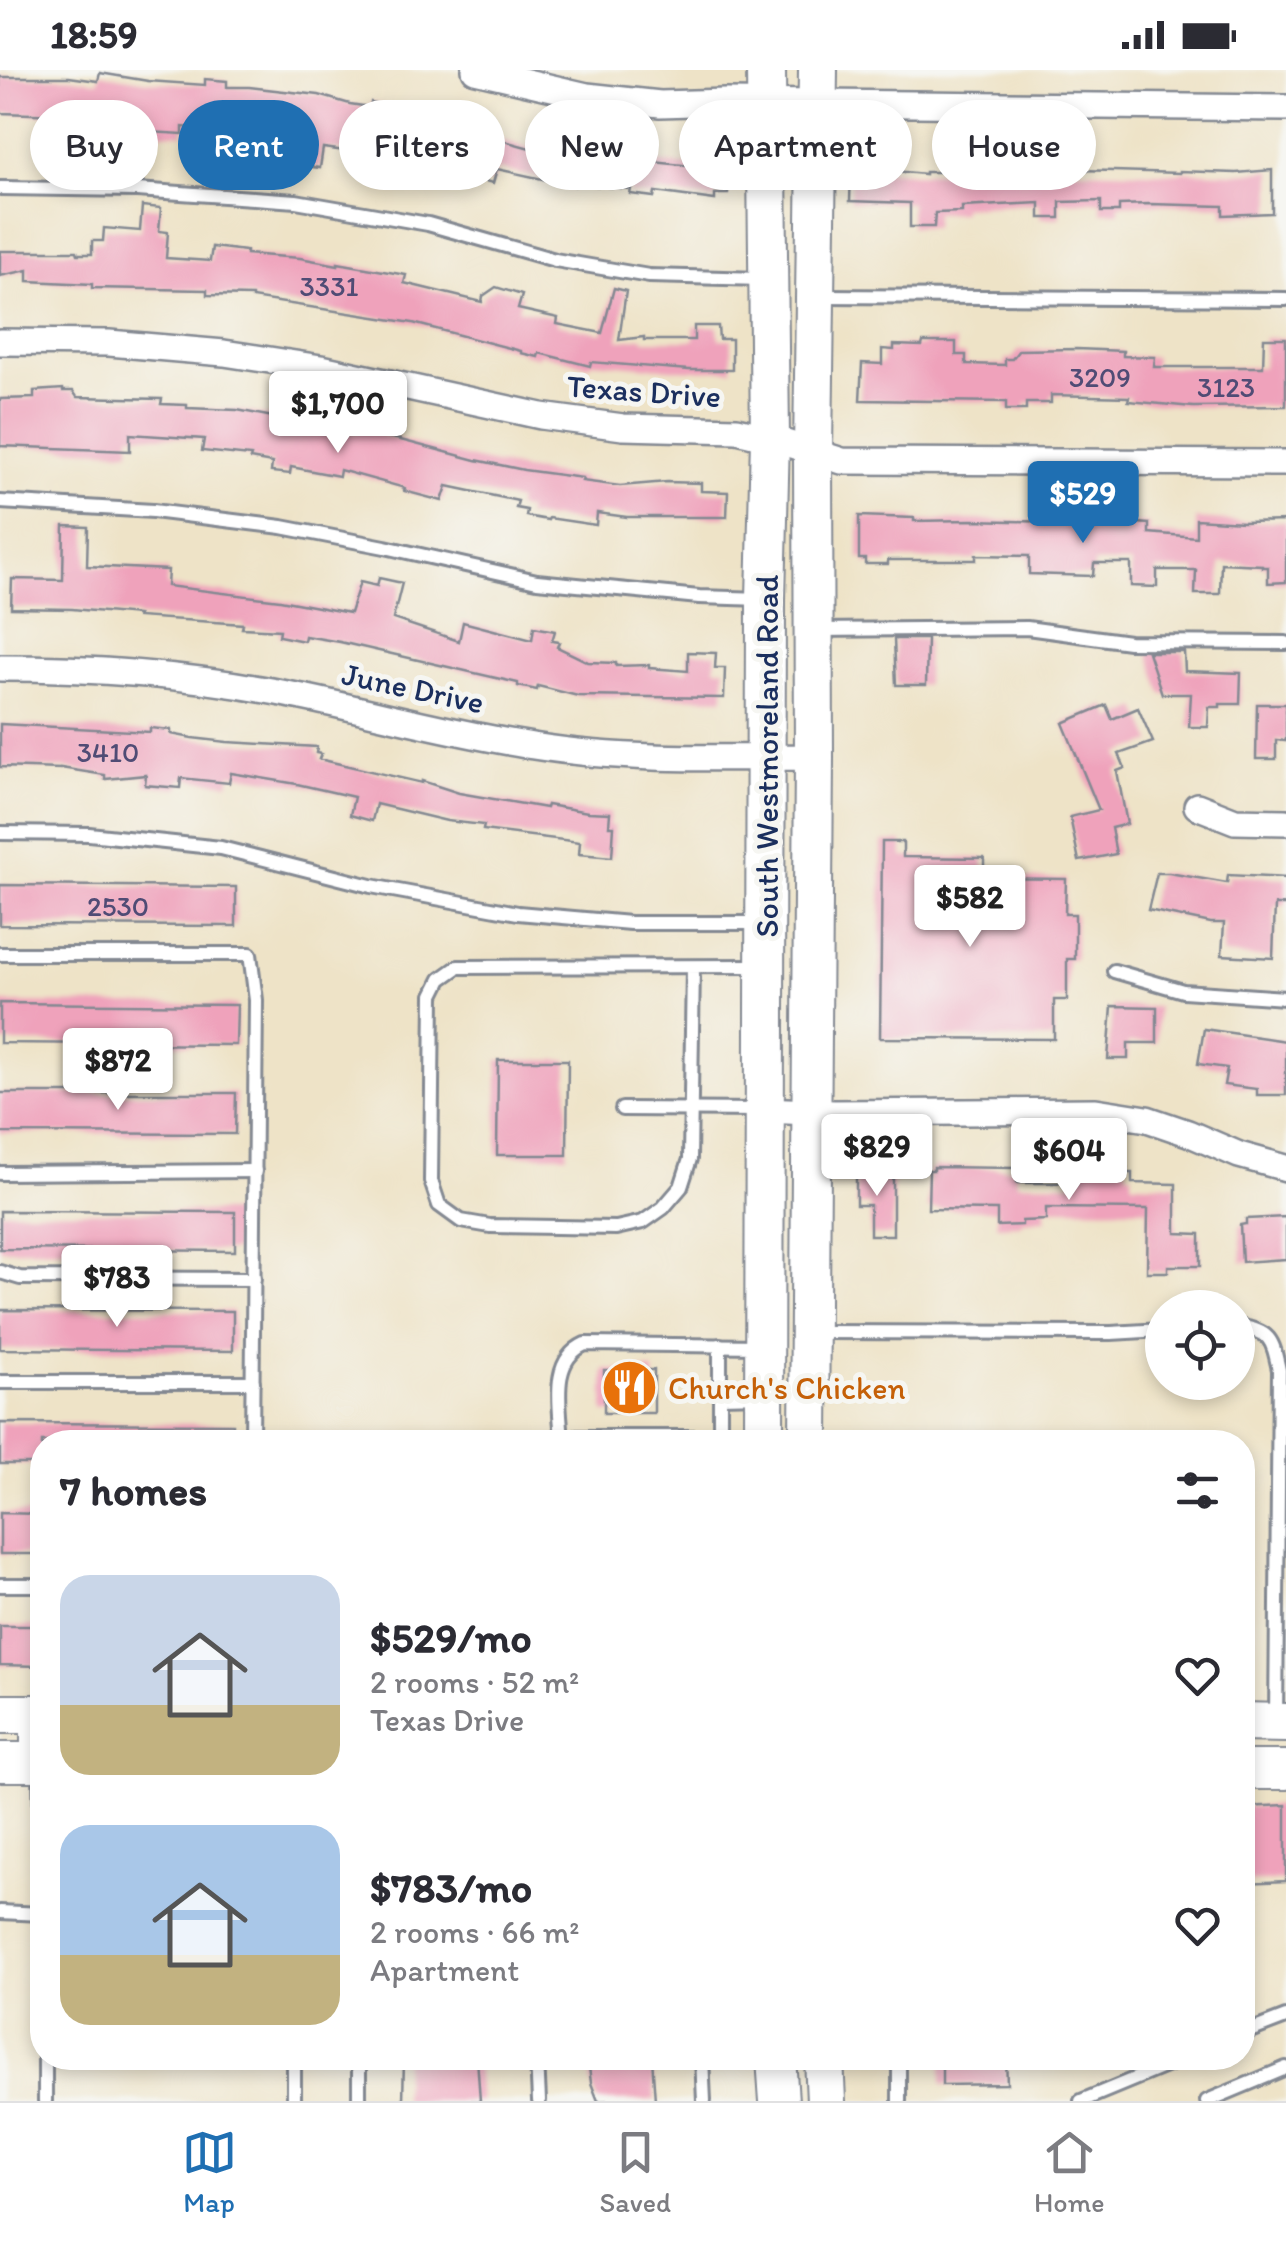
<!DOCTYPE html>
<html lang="en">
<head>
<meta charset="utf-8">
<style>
  :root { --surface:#fff; --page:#f7f7f7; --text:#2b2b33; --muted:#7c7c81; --line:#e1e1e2; --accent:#1f6fb2 }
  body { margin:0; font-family:Itim,sans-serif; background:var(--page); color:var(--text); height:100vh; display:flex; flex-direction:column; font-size:38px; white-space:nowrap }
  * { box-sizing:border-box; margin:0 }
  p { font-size:32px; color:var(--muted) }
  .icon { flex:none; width:55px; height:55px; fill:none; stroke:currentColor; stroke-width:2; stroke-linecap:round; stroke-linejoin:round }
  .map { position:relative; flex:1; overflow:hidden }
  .sheet { position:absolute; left:30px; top:1360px; width:1225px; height:640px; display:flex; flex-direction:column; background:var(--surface); border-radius:40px; box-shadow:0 5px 15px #0003 }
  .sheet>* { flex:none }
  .banner { position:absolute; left:30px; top:30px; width:1228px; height:90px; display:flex; gap:20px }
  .tools { position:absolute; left:1145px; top:1220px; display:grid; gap:20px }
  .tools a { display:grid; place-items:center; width:110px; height:110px; border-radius:50%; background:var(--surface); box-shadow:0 5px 15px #0003; font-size:50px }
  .price { position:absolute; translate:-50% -85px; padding:0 22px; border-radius:10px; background:#fff; color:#222; font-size:32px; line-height:65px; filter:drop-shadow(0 2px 5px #0008) }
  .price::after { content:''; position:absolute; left:50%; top:60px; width:30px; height:22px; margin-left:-15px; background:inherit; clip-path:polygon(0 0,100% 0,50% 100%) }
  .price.on { background:var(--accent); color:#fff }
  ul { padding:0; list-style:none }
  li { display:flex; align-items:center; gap:30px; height:250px; padding:0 30px }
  li span { display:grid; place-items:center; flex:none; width:280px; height:200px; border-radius:30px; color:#555 }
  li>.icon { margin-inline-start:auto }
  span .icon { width:120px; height:120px; fill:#fffc; stroke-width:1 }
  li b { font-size:42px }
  h2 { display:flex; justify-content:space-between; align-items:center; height:120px; padding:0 30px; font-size:42px }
  .chip { padding:0 35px; border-radius:45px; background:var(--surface); box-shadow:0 5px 15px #0003; font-size:35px; line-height:90px }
  .chip.on { background:var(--accent); color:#fff }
  .status { display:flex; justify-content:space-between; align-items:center; height:70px; padding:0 50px; background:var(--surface); direction:ltr }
  .status svg { height:28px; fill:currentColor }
  .dock { display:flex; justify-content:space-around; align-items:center; height:140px; border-top:2px solid var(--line); background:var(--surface); font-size:28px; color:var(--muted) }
  .dock a { display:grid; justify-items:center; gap:5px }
  .dock .on { color:var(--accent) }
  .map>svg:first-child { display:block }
  .building { fill:#efa2bb }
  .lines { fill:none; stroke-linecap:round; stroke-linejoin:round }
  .service-casing { stroke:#848992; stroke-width:18 }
  .minor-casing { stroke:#848992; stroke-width:30 }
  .secondary-casing { stroke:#848992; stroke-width:42 }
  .service { stroke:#fff; stroke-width:12 }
  .minor { stroke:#fff; stroke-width:25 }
  .secondary { stroke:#fff; stroke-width:38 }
  .labels { text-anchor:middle; stroke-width:10; stroke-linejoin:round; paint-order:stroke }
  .number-label { font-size:28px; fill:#504c75 }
  .street-label { font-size:32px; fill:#1b2f5e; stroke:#f6f6f2 }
  .food-label { font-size:32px; fill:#c56008; stroke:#f6f6f2; text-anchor:start }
</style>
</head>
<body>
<div class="status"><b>18:59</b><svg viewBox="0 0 49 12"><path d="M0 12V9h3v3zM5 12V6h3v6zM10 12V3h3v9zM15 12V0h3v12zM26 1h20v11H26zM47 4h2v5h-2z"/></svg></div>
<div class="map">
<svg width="1286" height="2031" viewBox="0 0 1286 2031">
  <rect width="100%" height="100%" fill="#f6f6f2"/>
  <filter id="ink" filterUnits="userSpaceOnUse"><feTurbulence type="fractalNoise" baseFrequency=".01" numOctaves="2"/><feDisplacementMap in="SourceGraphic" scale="20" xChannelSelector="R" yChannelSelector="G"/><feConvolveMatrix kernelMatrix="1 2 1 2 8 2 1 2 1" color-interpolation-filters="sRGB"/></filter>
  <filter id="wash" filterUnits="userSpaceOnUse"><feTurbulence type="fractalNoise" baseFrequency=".0048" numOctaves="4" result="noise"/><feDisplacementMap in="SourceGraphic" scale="40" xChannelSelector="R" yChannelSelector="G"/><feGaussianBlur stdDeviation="2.25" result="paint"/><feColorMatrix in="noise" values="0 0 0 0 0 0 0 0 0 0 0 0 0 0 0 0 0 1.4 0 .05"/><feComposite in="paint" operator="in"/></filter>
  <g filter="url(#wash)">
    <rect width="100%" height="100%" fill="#eee3c7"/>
    <g id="blocks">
      <g class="building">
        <polygon points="100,3 148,11 205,15 205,9 227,11 227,17 249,17 319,25 350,34 370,37 371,32 492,62 490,67 537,80 539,71 558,75 556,83 606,94 608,83 654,87 653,92 702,97 702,93 729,93 728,124 715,124 715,130 655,122 654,127 630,124 631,119 574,114 574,116 497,99 493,113 424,96 426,86 397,80 399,70 362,69 360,83 323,78 320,98 290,94 294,73 264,68 265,64 183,57 183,64 132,61 133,44 95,43 95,46 0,43 0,7 69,7 98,11"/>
        <polygon points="942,97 962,97 962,103 1024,100 1024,105 1067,104 1067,100 1080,100 1180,103 1180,101 1236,103 1272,100 1272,143 1223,145 1223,136 1149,134 1119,135 1119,142 1101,142 1101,131 1060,132 1060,148 1040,148 1040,133 962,137 962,142 935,143 934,157 910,157 910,133 850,131 851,102 863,102 863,98 925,104 925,102 942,102"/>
        <polygon points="142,136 161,138 159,161 168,162 166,188 210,191 212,177 246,181 246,184 300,188 338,195 338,193 406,205 404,213 482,232 483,226 496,217 522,225 518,239 558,248 557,254 602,263 614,218 626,221 619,270 644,267 644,270 694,270 694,256 718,256 719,269 732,269 732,300 689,300 591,292 590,296 539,283 538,287 521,283 521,281 413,253 252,228 252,226 207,225 207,220 92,218 92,214 28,211 28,200 0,206 0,181 77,181 78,184 92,184 92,171 103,171 104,158 140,161"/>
        <polygon points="1264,268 1286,268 1286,336 1193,337 1128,331 1129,327 1051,325 1051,333 1026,333 1026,340 1006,340 1006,332 860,330 862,293 882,294 882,279 894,280 894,275 922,276 923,272 956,272 956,285 966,285 966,294 1005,295 1005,289 1012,289 1019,280 1077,279 1123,281 1123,286 1155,287 1154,297 1263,297"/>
        <polygon points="63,319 63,321 73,321 77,327 162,329 161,334 187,335 187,338 237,340 357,363 359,359 476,390 524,400 583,408 582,411 620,416 667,412 701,413 701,421 728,422 727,447 627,447 597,443 596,455 549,448 548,450 526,446 527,440 516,438 518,431 447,416 442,431 404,421 405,418 340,400 339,406 291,397 290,404 271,402 272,393 250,389 251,386 202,381 204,369 130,364 130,381 0,376 0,329 34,328 34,321"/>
        <polygon points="859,446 914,448 914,451 972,450 1054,452 1086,456 1086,449 1149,454 1149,463 1196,467 1196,449 1243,452 1286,451 1286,512 1268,513 1268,497 1262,497 1262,495 1221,493 1220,524 1195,524 1196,500 1157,500 1157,517 1131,516 1131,493 1094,493 1093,506 1029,504 1029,486 976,485 976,490 888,490 888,494 865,494 865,489 859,489"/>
        <polygon points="64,456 88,457 87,496 168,500 167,516 280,530 350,543 360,512 377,516 379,508 402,513 393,549 459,571 463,552 532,570 534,557 555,561 552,571 559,572 557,577 588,592 616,593 616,596 649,595 649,598 688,601 688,582 716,583 715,598 725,598 724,628 578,626 538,616 537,620 518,616 518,613 340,572 305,566 304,571 279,566 280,560 242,558 243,554 137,547 138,545 72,539 11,538 12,509 63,510"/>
        <polygon points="894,569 927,569 926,615 896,615"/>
        <polygon points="1148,582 1184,582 1185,601 1241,603 1240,634 1220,634 1220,637 1209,637 1208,657 1189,657 1191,624 1162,624"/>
        <polygon points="1257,634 1286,634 1286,671 1276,670 1276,689 1256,689"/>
        <polygon points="1106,635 1112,649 1138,638 1153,672 1119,684 1125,698 1117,701 1127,754 1111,758 1116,784 1079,791 1070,747 1099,740 1063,653"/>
        <polygon points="0,654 150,662 150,658 171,660 171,664 192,668 227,672 317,677 316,683 321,684 319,689 422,713 422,711 459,723 546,738 547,735 588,742 610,743 609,756 614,756 612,787 579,784 580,772 483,760 484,755 447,751 376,734 372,751 350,745 354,727 297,714 231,703 229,713 181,708 180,718 145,715 146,705 105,709 105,705 61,698 61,699 0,697"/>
        <polygon points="882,772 903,772 903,787 984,788 984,808 1066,809 1065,844 1075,844 1075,889 1067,889 1067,930 1054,930 1054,969 880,968"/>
        <polygon points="1157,803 1169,803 1227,813 1228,805 1286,808 1286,835 1275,835 1273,888 1222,885 1224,853 1211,853 1148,840"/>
        <polygon points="0,815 236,817 236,856 0,855"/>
        <polygon points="0,933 237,935 236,975 0,973"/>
        <polygon points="1112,936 1157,937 1157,973 1128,973 1128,989 1108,989"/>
        <polygon points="1204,959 1286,971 1286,1025 1257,1025 1257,1019 1224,1015 1227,998 1198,994"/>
        <polygon points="498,990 568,990 567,1085 497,1085"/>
        <polygon points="0,1023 236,1023 235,1064 0,1063"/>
        <polygon points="934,1097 1016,1098 1017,1113 1073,1113 1074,1102 1080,1102 1080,1097 1127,1098 1126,1103 1132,1103 1132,1113 1176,1114 1176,1163 1200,1164 1200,1196 1168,1196 1168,1202 1147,1202 1148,1139 1046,1138 1046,1150 1022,1151 1022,1155 997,1156 997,1140 928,1139 929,1100 934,1100"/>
        <polygon points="856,1101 893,1101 893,1165 870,1165 870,1135 856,1135"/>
        <polygon points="0,1141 235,1142 235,1181 0,1179"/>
        <polygon points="1286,1147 1286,1189 1242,1192 1240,1155 1246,1154 1246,1149"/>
        <polygon points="0,1240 233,1241 233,1281 0,1279"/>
        <rect x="604" y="1300" width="50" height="43"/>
        <polygon points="0,1353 233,1354 233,1372 42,1372 42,1394 0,1394"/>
        <polygon points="0,1443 42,1444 42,1484 0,1484"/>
        <polygon points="0,1556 42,1556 42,1596 0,1595"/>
        <polygon points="1286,1735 1286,1811 1243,1813 1242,1737"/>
        <polygon points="404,1988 477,1988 480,2031 403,2031"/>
        <polygon points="592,1988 652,1988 655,2030 598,2031 591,2013 589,1997"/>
        <polygon points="942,1988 1006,1988 1007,2014 942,2015"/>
      </g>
    </g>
  </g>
  <g filter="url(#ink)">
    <use href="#blocks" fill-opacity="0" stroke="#848992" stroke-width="2.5"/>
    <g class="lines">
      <defs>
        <g id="service">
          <polyline points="0,118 137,120 296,131 428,154 555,190 649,206 762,209"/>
          <polyline points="819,226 1286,229"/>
          <polyline points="0,432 153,441 282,457 385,477 537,511 699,527 763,529"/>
          <polyline points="816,560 1027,558 1129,572 1286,573"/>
          <polyline points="0,763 89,764 221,778 371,816 518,843 630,853 763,853"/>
          <polyline points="0,884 250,884 256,930 252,1372"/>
          <polyline points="693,897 690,1089 681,1117 663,1138 643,1152 616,1158 490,1156 461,1151 439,1135 431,1111 433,925 441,909 458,897 762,896"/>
          <polyline points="1114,901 1183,921 1286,928"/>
          <polyline points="622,1039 762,1040"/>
          <polyline points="0,1103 255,1101"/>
          <polyline points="0,1202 20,1208 254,1209"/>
          <path d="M1238 1256C1271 1262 1272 1268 1279 1300L1276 1650"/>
          <polyline points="815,1262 1111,1263 1162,1260"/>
          <polyline points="720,1275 720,1372"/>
          <polyline points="0,1312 253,1312"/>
          <polyline points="720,1326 762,1325"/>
          <polyline points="562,1367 710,1367 733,1372"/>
          <path d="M562 1372C561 1339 548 1291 585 1274L762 1276"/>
          <polyline points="0,1515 42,1515"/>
          <polyline points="40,1696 42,1849"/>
          <polyline points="0,1842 42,1844"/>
          <polyline points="1242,1964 1286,1947"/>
          <polyline points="45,1988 45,2031"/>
          <polyline points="294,1988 294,2031"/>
          <polyline points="359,1988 359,2031"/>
          <polyline points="537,1988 539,2031"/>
          <polyline points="702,1988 704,2031"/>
          <polyline points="899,1988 899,2031"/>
          <polyline points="1081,2031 1185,1988"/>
          <polyline points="1207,2031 1286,1998"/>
        </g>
        <g id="minor">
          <polyline points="475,0 587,26 660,34 725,32 1286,38"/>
          <polyline points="0,272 109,273 224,283 321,298 541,346 623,357 737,360 770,368 842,391 1286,393"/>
          <path d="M0 598C101 598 203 606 302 627 379 643 455 664 533 676 626 691 720 688 814 687"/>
          <polyline points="1197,736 1235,751 1286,752"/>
          <polyline points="764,1040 834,1043 1096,1041 1147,1049 1188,1063 1239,1085 1286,1098"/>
        </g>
        <g id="secondary">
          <polyline points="764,1372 766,529 770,368 766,0"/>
          <polyline points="809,1372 814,687 813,383 818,0"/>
          <polyline points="0,1644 42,1644"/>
          <polyline points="40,1644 40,1692"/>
          <polyline points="1242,1652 1286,1653"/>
          <polyline points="0,1692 42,1692"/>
          <polyline points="1242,1700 1286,1700"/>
          <polyline points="776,1988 779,2031"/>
          <polyline points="824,1988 826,2031"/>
        </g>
      </defs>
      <use href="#service" class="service-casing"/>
      <use href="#minor" class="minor-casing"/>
      <use href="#secondary" class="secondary-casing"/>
      <use href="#service" class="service"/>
      <use href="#minor" class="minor"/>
      <use href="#secondary" class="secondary"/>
    </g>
  </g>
  <defs>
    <symbol id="restaurant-disc" viewBox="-11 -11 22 22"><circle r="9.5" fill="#e8710a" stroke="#f6f6f2"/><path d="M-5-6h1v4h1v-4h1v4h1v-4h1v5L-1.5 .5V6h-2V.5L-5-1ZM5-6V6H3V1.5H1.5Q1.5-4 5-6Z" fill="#fff"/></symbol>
  </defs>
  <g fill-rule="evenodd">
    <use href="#restaurant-disc" x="598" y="1286" width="63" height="63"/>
  </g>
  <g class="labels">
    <g class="number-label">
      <text x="329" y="226">3331</text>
      <text x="1100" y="317">3209</text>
      <text x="1226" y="327">3123</text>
      <text x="108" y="692">3410</text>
      <text x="118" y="846">2530</text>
    </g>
    <g class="street-label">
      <text transform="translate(644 321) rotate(4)" y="11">Texas Drive</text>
      <text transform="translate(413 618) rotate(12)" y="11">June Drive</text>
      <text transform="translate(767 686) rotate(-90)" y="11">South Westmoreland Road</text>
    </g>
    <g class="food-label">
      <text x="668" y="1329">Church's Chicken</text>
    </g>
  </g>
</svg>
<div class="tools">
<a><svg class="icon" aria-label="locate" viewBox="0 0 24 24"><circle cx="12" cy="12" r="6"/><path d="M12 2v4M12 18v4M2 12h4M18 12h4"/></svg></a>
</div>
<b class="price" style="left:338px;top:386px">$1,700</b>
<b class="price on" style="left:1083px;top:476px">$529</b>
<b class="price" style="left:970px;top:880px">$582</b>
<b class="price" style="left:118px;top:1043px">$872</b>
<b class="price" style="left:877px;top:1129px">$829</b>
<b class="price" style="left:1069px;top:1133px">$604</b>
<b class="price" style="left:117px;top:1260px">$783</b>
<div class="banner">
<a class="chip">Buy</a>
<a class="chip on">Rent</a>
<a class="chip">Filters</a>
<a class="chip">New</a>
<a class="chip">Apartment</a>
<a class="chip">House</a>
</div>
<section class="sheet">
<h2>7 homes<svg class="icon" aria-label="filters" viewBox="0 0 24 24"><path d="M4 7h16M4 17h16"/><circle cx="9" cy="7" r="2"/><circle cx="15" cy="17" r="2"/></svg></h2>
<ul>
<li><span style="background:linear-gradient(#c9d6e8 65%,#c2b280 0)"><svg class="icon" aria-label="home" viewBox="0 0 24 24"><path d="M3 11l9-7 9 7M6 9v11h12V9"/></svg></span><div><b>$529/mo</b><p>2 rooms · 52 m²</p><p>Texas Drive</p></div><svg class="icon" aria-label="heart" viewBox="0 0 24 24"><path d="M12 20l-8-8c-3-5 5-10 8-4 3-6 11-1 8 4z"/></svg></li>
<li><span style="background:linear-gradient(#a9c7e8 65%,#c2b280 0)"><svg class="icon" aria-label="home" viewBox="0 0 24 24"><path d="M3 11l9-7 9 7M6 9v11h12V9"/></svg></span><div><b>$783/mo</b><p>2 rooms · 66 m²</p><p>Apartment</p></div><svg class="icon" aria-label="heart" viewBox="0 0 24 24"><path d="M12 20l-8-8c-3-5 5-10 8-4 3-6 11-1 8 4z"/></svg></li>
</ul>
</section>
</div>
<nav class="dock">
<a class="on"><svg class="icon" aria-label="map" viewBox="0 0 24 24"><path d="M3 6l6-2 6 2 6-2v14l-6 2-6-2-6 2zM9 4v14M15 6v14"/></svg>Map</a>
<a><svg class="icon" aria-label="saved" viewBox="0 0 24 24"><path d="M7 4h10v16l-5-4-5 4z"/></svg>Saved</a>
<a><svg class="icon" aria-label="home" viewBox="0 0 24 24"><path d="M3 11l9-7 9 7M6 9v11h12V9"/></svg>Home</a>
</nav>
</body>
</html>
